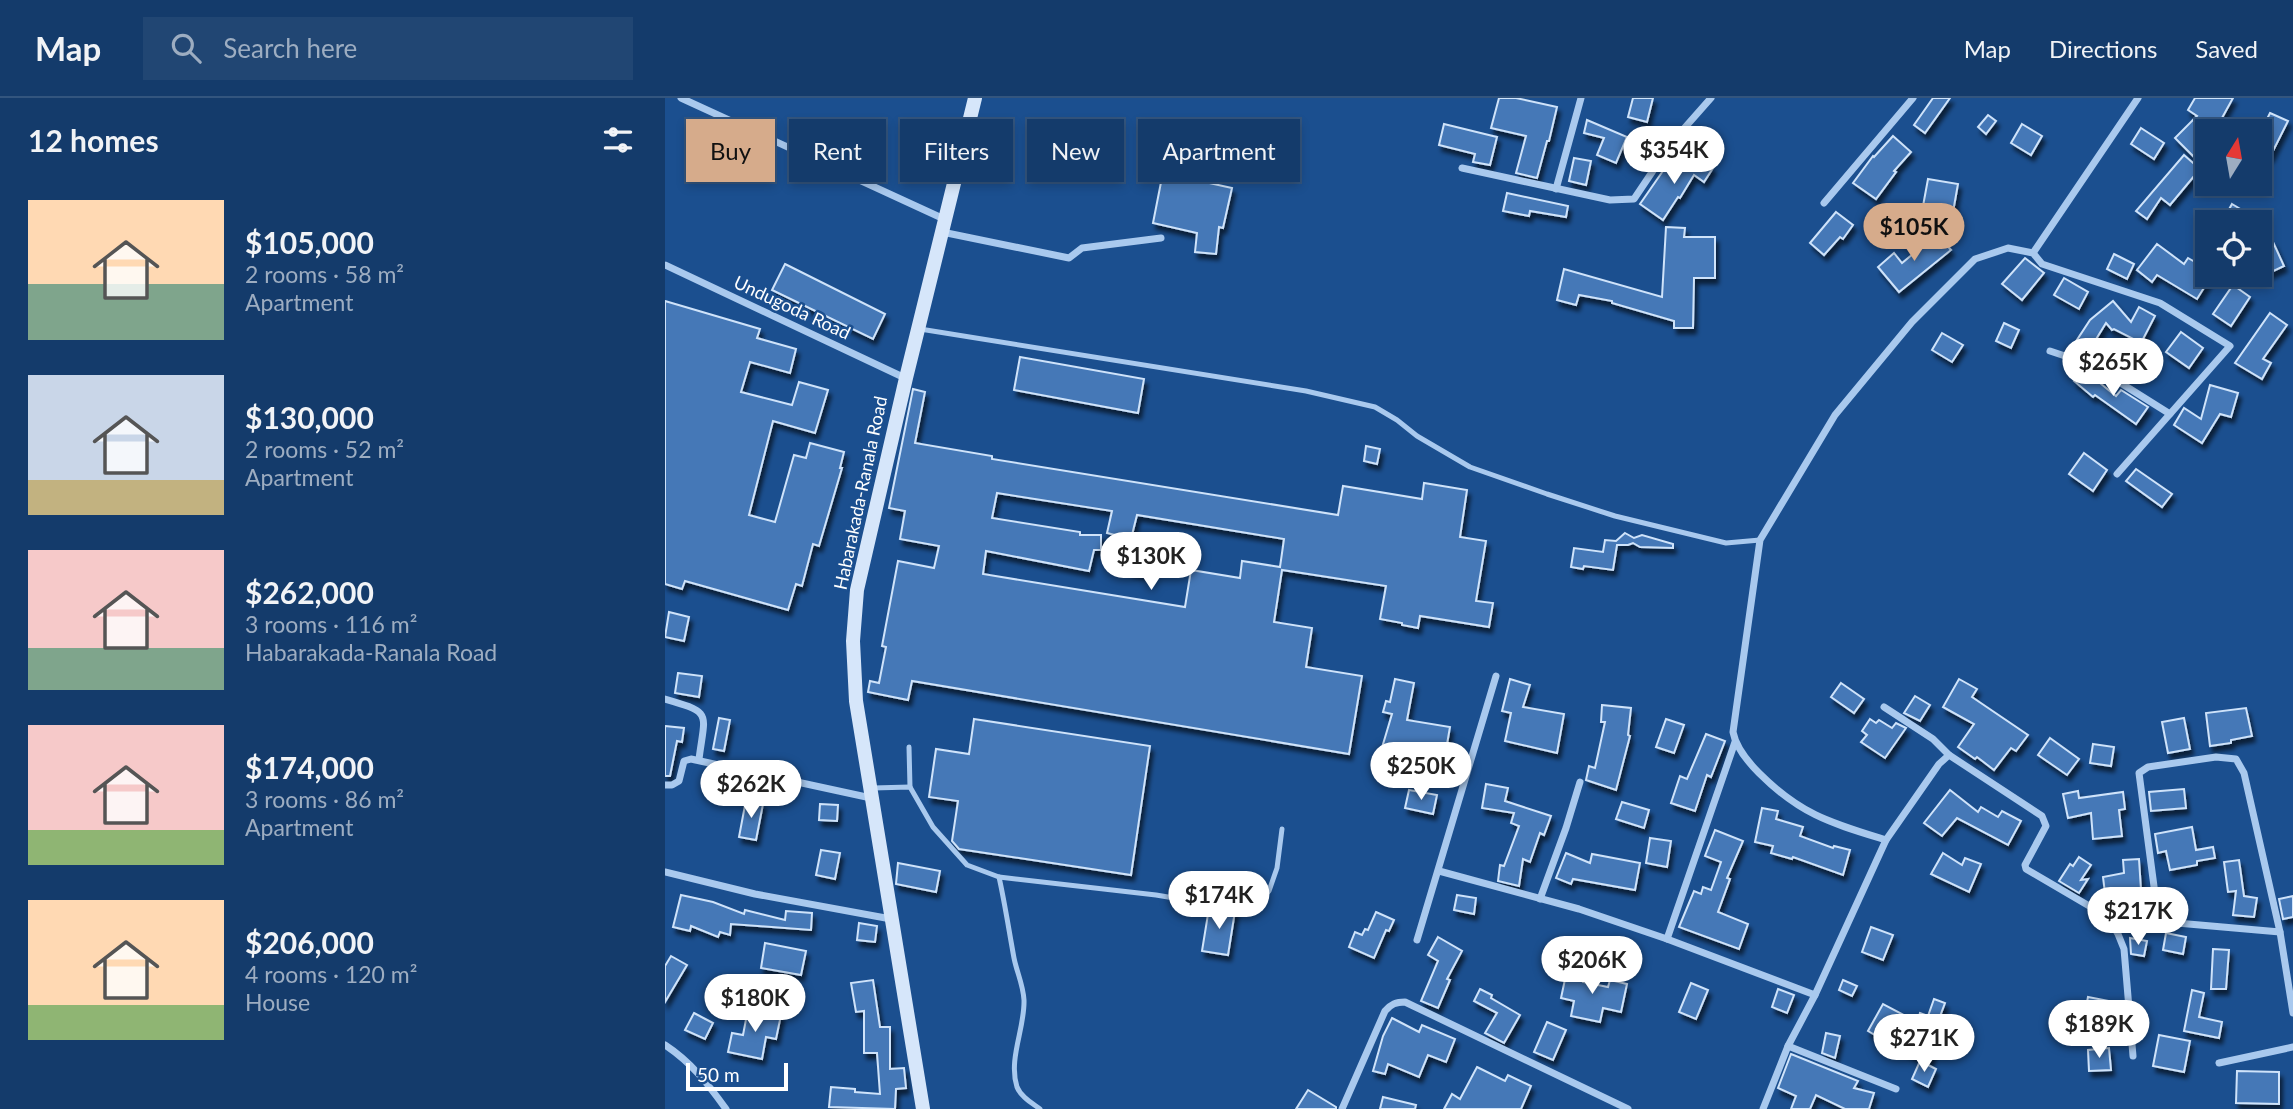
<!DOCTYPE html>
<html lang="en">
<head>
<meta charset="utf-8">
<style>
  :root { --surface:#143b6b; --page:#214673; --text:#f1f3f6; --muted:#9dadc1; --line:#33557e; --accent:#d6ab8b }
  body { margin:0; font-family:Lato,sans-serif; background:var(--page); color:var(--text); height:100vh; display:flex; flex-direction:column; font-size:26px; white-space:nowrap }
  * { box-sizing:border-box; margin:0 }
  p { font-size:23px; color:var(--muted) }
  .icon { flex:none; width:38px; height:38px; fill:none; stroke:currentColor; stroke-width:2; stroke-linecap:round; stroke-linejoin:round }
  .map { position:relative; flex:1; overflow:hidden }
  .details { display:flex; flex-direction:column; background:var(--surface); width:665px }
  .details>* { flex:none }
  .hud { position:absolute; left:21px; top:21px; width:665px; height:63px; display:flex; gap:14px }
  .needle { width:46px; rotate:11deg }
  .fabs { position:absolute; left:1530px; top:21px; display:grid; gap:14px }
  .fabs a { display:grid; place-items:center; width:77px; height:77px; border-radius:0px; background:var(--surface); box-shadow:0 4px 10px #0003,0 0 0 2px var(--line); font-size:35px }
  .scale { position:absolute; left:21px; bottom:18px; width:102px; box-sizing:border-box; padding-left:7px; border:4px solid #fff; border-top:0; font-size:19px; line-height:24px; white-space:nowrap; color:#fff; -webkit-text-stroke:5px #1b4f8f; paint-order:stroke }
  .price { position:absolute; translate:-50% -60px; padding:0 16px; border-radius:24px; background:#fff; color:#222; font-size:23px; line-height:46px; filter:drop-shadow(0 2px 4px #0008) }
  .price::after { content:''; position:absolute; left:50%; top:42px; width:21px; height:16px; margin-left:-10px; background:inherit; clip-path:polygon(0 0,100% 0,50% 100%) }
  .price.selected { background:var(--accent); color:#111 }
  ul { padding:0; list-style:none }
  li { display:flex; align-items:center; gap:21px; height:175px; padding:0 28px }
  li span { display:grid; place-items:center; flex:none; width:196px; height:140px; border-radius:0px; color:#555 }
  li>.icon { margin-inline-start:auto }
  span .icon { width:84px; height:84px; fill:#fffc; stroke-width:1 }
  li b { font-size:30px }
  h2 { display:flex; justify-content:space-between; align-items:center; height:84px; padding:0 28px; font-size:30px }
  .pill { padding:0 24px; border-radius:0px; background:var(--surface); box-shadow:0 4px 10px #0003,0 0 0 2px var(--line); font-size:24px; line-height:63px }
  .pill.selected { background:var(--accent); color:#111 }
  header { display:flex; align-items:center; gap:42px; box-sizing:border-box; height:98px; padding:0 35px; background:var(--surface); border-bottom:2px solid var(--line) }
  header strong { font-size:33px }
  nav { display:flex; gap:38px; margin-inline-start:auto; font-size:24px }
  .search { width:490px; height:63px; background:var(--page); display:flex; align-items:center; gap:18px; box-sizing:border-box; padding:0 24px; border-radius:0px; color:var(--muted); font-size:26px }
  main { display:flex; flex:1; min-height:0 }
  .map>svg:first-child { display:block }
  .building { fill:#4478b7; stroke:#cfe3fa; stroke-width:2; fill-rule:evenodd; filter:url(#shadow) }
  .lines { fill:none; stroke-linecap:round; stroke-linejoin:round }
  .lane { stroke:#a9c9ee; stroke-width:5 }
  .street { stroke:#a9c9ee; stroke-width:7 }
  .secondary { stroke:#d6e6fa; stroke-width:14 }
  .labels { text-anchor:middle; stroke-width:5; stroke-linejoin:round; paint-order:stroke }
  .street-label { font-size:18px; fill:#fff; stroke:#1b4f8f }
</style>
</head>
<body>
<header>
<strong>Map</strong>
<div class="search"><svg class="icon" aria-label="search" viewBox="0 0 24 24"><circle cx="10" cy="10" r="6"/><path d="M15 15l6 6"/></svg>Search here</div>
<nav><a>Map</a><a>Directions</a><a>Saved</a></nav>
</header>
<main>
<section class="details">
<h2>12 homes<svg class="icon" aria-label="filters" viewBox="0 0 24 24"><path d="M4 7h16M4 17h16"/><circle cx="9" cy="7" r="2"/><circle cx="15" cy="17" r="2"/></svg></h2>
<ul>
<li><span style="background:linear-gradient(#ffd9b3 60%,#7fa58c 0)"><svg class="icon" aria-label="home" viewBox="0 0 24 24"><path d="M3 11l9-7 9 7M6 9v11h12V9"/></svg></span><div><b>$105,000</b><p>2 rooms · 58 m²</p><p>Apartment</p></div></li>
<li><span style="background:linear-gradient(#c9d6e8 75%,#c2b280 0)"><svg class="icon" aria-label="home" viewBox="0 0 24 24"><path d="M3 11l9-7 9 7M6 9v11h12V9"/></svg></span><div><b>$130,000</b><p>2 rooms · 52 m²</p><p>Apartment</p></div></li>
<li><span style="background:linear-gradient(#f6c9c9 70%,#7fa58c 0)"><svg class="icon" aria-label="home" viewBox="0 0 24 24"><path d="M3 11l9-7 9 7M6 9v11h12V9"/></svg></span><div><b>$262,000</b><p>3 rooms · 116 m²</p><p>Habarakada-Ranala Road</p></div></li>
<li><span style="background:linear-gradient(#f6c9c9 75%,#8fb573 0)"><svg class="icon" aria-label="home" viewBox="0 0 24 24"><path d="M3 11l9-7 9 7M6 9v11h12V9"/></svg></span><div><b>$174,000</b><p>3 rooms · 86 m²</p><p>Apartment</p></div></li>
<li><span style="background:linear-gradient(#ffd9b3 75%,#8fb573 0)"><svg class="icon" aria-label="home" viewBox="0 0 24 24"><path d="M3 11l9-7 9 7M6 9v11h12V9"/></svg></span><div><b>$206,000</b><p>4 rooms · 120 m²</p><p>House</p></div></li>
</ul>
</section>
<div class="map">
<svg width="1628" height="1011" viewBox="0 0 1628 1011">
  <defs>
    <filter id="shadow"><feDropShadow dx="3" dy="5.5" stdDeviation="2" flood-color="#0009"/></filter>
  </defs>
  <rect width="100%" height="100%" fill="#1b4f8f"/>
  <g class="building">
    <polygon points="834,0 851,0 892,9 884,43 882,43 872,80 851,75 861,38 826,30"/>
    <polygon points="968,0 988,0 982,24 963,19"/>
    <polygon points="1268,0 1285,0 1260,35 1249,27"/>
    <polygon points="1530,0 1568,0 1552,29 1542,23 1542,48 1530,60 1510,40 1532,18 1523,12"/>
    <polygon points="1605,15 1623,23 1605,59 1594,54 1594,37"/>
    <polygon points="1323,17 1331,23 1321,36 1313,29"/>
    <polygon points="922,22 962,39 951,65 932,57 939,40 919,35"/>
    <polygon points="779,26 832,39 825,67 808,64 810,56 774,47"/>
    <polygon points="1357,26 1377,38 1366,57 1346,45"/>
    <polygon points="1476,30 1499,45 1489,61 1466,46"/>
    <polygon points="1228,38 1246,54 1229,73 1231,74 1211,101 1188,85 1208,58 1209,59"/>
    <polygon points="1020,57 1030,64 1033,60 1048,70 1039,84 1029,77 1015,100 1013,99 998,122 975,106 1000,70 1008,74"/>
    <polygon points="1519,57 1535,71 1505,107 1496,100 1482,121 1471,113"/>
    <polygon points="909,60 926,63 921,87 904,83"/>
    <polygon points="500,64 537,71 535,83 567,90 558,130 554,129 551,156 530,154 532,135 488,125"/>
    <polygon points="1263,81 1293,86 1288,114 1258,108"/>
    <polygon points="842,95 903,108 901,119 865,113 864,118 838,113"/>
    <polygon points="1567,106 1577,112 1569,124 1557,124"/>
    <polygon points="1171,114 1188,127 1178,141 1175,139 1159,157 1145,145"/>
    <polygon points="1001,129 1020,130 1019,139 1050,139 1050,180 1029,180 1028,230 1009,230 1009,223 947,205 947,203 914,197 911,207 892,202 899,171 997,199"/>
    <polygon points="1272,136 1286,152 1234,194 1213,169 1229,155 1237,165"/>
    <polygon points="1608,144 1619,168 1598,178 1594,170 1594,150"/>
    <polygon points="1492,146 1519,166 1523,160 1542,171 1542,177 1547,177 1532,201 1492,177 1487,184 1472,172"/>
    <polygon points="1449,156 1469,166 1462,181 1442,171"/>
    <polygon points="1360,160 1379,175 1357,202 1337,186"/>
    <polygon points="120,166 220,216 208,241 107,192"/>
    <polygon points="1399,180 1423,194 1414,211 1389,197"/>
    <polygon points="1568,187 1585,199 1566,228 1548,216"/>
    <polygon points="0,203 95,231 92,240 131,251 125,275 85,264 76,294 127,307 134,284 163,292 150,335 108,323 84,417 110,424 129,357 141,360 145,345 179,354 175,370 177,370 154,448 148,446 137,488 131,486 123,512 20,483 17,491 0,486"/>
    <polygon points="1448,203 1466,224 1474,209 1490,218 1476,245 1449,231 1447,232 1441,225 1422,256 1408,248 1425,222"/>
    <polygon points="1605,215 1622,227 1598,261 1606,265 1597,281 1570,265"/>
    <polygon points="1339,225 1354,232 1346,250 1331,243"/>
    <polygon points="1516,234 1538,250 1524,270 1501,254"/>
    <polygon points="1277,235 1298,247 1287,264 1267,252"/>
    <polygon points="355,259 479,281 473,315 349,292"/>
    <polygon points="1419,272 1451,298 1456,292 1483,309 1471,326 1430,297 1428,299 1409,283"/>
    <polygon points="1545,287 1573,295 1566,319 1555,316 1537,345 1509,327 1519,310 1536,321"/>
    <path d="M248 291 260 294 250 345 327 358V361L673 417 678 388 757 401 759 385 802 392 795 439 821 443 811 503 828 505 824 529 755 518 753 530 737 527V525L715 521 721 488 617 472 609 524 647 530 641 569 697 578 684 656 247 583 243 602 203 594 205 583 214 585 221 549 217 548 233 463 269 470 274 448 235 441 240 413 224 410ZM332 395 447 413 442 435 466 441 472 417 619 441 615 469 577 463 575 480 526 472 520 509 318 476 321 453 424 473 429 452H436V437H415V434L327 420Z"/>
    <polygon points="701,348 715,351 712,366 699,363"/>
    <polygon points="1419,355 1442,372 1428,393 1404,376"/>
    <polygon points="1471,371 1507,396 1497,409 1461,383"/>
    <polygon points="960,435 969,440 977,437 1008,446 1008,450 975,449 968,445 963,447 952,447 948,472 919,468 918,471 906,469 909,450 938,454 940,442 951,443"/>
    <polygon points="470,440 490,443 485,476 465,473"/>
    <polygon points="4,514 24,519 19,543 0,539"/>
    <polygon points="13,575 37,578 34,599 10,595"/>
    <polygon points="730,581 749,585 742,622 785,629 781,652 743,646 736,669 713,663 727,616 718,614 721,603 725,604"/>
    <polygon points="845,581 865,587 858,609 899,616 892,655 840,643 846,615 837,613"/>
    <polygon points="1294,581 1312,591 1307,599 1363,637 1351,653 1346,650 1329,672 1312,659 1310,661 1293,649 1309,626 1278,609"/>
    <polygon points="1176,585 1199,601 1189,615 1166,599"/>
    <polygon points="1250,598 1265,607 1255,623 1239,615"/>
    <polygon points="937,607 966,610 963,637 965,638 951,692 921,682 924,668 930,670 940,624 936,624"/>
    <polygon points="1581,610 1587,638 1566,642 1566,645 1545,648 1541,615"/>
    <polygon points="54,620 65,622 59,653 48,651"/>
    <polygon points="1519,620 1525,651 1503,655 1497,624"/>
    <polygon points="309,621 485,648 466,777 294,751 287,743 293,703 264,699 271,651 304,656"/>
    <polygon points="1001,621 1019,627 1009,655 991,649"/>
    <polygon points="1205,621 1211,625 1214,622 1227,630 1231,625 1241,630 1220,660 1196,644 1202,637 1197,633"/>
    <polygon points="0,628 19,630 17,644 12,643 5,678 0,678"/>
    <polygon points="1041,636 1060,643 1046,679 1042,677 1030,713 1006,705 1015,678 1022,681"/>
    <polygon points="1385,640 1414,661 1402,677 1373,657"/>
    <polygon points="1428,646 1449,649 1446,668 1425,665"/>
    <polygon points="821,686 843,690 840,703 886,718 879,737 875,735 865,764 858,761 854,788 833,783 835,767 839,768 854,728 846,725 849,715 817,710"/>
    <polygon points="1519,691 1521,710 1486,713 1484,694"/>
    <polygon points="744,692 772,697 768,716 740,710"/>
    <polygon points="1285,692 1313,714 1316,709 1333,719 1337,713 1356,723 1343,747 1292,720 1277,738 1259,725"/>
    <polygon points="1413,693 1414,700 1458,694 1460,711 1454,712 1457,738 1428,741 1426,715 1403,720 1398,696"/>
    <polygon points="81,702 98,706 91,742 74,739"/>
    <polygon points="957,704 984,712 979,730 951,721"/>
    <polygon points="155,706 173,707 172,723 154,722"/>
    <polygon points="1097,710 1113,713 1111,721 1138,729 1135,738 1168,750 1169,748 1185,752 1178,777 1128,759 1127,761 1106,755 1108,748 1090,744"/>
    <polygon points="1527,729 1531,752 1548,749 1550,760 1532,763 1532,767 1505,772 1501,753 1493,755 1490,736"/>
    <polygon points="1050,732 1078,743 1062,780 1065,781 1053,814 1083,826 1074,851 1014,829 1029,793 1036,796 1038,789 1046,792 1056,764 1040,758"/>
    <polygon points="985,740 1006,743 1002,769 981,765"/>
    <polygon points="156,752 175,755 170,781 151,777"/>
    <polygon points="901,755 925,765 927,756 975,765 970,792 908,781 906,786 891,780"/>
    <polygon points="1278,755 1297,767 1300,760 1316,766 1304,794 1266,776"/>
    <polygon points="1414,759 1426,767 1416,782 1423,781 1414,795 1394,783 1405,766 1408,768"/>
    <polygon points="1474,761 1476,792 1459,792 1440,795 1438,779 1459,775 1458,762"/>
    <polygon points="1574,762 1579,798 1592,800 1589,819 1568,817 1571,793 1563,794 1559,764"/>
    <polygon points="233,765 275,773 271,794 231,786"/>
    <polygon points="16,797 48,804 79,816 80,812 120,822 121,813 147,815 146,832 66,826 65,837 55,834 53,839 26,828 25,833 8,829"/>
    <polygon points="792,797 811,800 809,816 789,812"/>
    <polygon points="1628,798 1628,819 1618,821 1614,801"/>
    <polygon points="544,810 570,813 563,857 537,853"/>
    <polygon points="711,814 729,822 724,833 721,832 709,860 684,849 690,834 697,837 700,831 703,832"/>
    <polygon points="194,825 212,828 210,844 192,842"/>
    <polygon points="1206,829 1228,837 1218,862 1197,854"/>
    <polygon points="1501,835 1521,839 1518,856 1498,852"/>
    <polygon points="773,839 797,853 782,881 785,882 773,910 756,903 773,863 763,857"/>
    <polygon points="1465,840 1482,843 1479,858 1466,856"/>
    <polygon points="100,845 141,853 136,877 96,870"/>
    <polygon points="1548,851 1564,852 1561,891 1546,891"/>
    <polygon points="6,858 22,867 0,904 0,868"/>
    <polygon points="902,872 920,875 918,884 943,889 945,882 962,886 956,914 938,910 935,924 906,918 909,903 896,900"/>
    <polygon points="208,882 215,929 225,929 225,971 239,970 241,990 231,991 230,1011 164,1009 166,989 190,991 190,994 215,996 212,955 199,955 199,913 191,914 186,885"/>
    <polygon points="1178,882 1192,888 1187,898 1174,892"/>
    <polygon points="1026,885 1043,892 1031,921 1014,914"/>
    <polygon points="815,891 827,897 826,900 855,917 839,945 820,935 832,915 809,903"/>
    <polygon points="1113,891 1129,897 1122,915 1107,909"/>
    <polygon points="1527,892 1539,895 1534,919 1557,924 1554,940 1519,933"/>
    <polygon points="1423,899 1449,904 1445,924 1419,919"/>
    <polygon points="1269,901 1280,905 1274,921 1281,923 1264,964 1229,948 1203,933 1218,906 1252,924 1255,915 1263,918"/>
    <polygon points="83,911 116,917 111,941 101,939 97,961 63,954 67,935 78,937"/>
    <polygon points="29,915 48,925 40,941 20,932"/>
    <polygon points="727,920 754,934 757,927 790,941 781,964 763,957 754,979 723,966 720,976 708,973 718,938"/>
    <polygon points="882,924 901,932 888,962 869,954"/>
    <polygon points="1161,935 1175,938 1170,960 1157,955"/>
    <polygon points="1494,937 1525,943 1519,974 1488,968"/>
    <polygon points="1444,950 1446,972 1424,973 1423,952"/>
    <polygon points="1126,956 1193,983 1189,990 1209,995 1204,1011 1180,1011 1151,997 1145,1011 1126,1011 1131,998 1113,990"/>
    <polygon points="1255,963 1271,971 1263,989 1247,981"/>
    <polygon points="812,969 840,983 843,977 866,988 856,1011 779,1011 787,996 795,1001"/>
    <polygon points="1572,973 1614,974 1614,1006 1571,1005"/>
    <polygon points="643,992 671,1009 671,1011 631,1011"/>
    <polygon points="718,999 751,1007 750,1011 715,1011"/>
  </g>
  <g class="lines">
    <g class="lane">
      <polyline points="255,231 641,293 710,309 732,322 752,338 805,369 882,396 950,418 1061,445 1095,442"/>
      <polyline points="244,649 245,689"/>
      <polyline points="208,690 245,689 268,729 302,767 334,779 491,797 539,805 582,806 593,802 604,793 612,770 617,731"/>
      <path d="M334 779C340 806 344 833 349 860 352 875 358 886 359 902 360 930 343 961 352 989 356 999 367 1005 375 1011"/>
    </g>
    <g class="street">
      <polyline points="16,0 279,121"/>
      <polyline points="797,70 945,102 969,101 1008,43 1046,0"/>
      <polyline points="891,91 916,0"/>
      <polyline points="1159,105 1248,0"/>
      <polyline points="277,134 404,160 417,150 496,140"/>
      <polyline points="1368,155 1473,0"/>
      <polyline points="0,167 240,280"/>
      <polyline points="1385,253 1427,267 1505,316"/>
      <path d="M1452 376 1565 248 1495 205 1377 166 1368 155 1343 150 1310 161 1247 224 1170 317 1095 442 1068 634C1071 650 1083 664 1094 675 1136 717 1166 725 1221 742L1274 666 1284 657 1377 718 1381 728 1360 767 1361 771 1443 819 1615 834 1579 675 1571 661 1551 659 1483 669 1474 675 1490 796 1496 822"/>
      <path d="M0 601C48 615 40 614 34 661"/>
      <polyline points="1219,609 1268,641 1284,657"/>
      <polyline points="0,687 7,687 14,683 19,663 26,661 206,700"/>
      <polyline points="774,773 914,811 1002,841 1150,897"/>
      <polyline points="0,774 90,796 226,821"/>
      <polyline points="875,801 901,730 915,684"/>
      <polyline points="1443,819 1453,836 1459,851 1468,958"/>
      <polyline points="1615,834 1628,915"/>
      <polyline points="1002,841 1070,644"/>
      <polyline points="752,842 831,578"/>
      <path d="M0 947C26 964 43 986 61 1011"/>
      <polyline points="1123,948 1231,991"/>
      <polyline points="1554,965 1628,949"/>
      <path d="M677 1011 720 913C726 906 731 904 740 904L963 1011"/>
      <polyline points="1098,1011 1123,948 1150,897 1221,742"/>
    </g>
    <polyline class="secondary" points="258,1011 191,603 188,543 192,492 241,280 310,0"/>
  </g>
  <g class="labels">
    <g class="street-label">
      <text transform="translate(127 210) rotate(25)" y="6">Undugoda Road</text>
      <text transform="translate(196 395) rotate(-78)" y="6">Habarakada-Ranala Road</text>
    </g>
  </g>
</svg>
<div class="fabs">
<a><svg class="needle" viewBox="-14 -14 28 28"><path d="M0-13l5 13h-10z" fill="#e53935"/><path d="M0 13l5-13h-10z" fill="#9dadc1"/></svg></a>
<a><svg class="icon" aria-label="locate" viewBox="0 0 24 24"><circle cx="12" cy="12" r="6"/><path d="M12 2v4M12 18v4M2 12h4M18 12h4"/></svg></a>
</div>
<div class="scale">50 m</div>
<b class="price" style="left:1009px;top:88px">$354K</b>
<b class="price selected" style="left:1249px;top:165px">$105K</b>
<b class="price" style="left:1448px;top:300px">$265K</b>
<b class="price" style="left:486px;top:494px">$130K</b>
<b class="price" style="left:756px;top:704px">$250K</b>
<b class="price" style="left:86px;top:722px">$262K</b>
<b class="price" style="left:554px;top:833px">$174K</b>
<b class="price" style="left:1473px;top:849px">$217K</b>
<b class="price" style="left:927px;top:898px">$206K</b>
<b class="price" style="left:90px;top:936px">$180K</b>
<b class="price" style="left:1434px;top:962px">$189K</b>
<b class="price" style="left:1259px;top:976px">$271K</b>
<div class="hud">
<a class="pill selected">Buy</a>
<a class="pill">Rent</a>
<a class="pill">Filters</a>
<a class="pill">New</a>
<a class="pill">Apartment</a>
</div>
</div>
</main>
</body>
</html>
